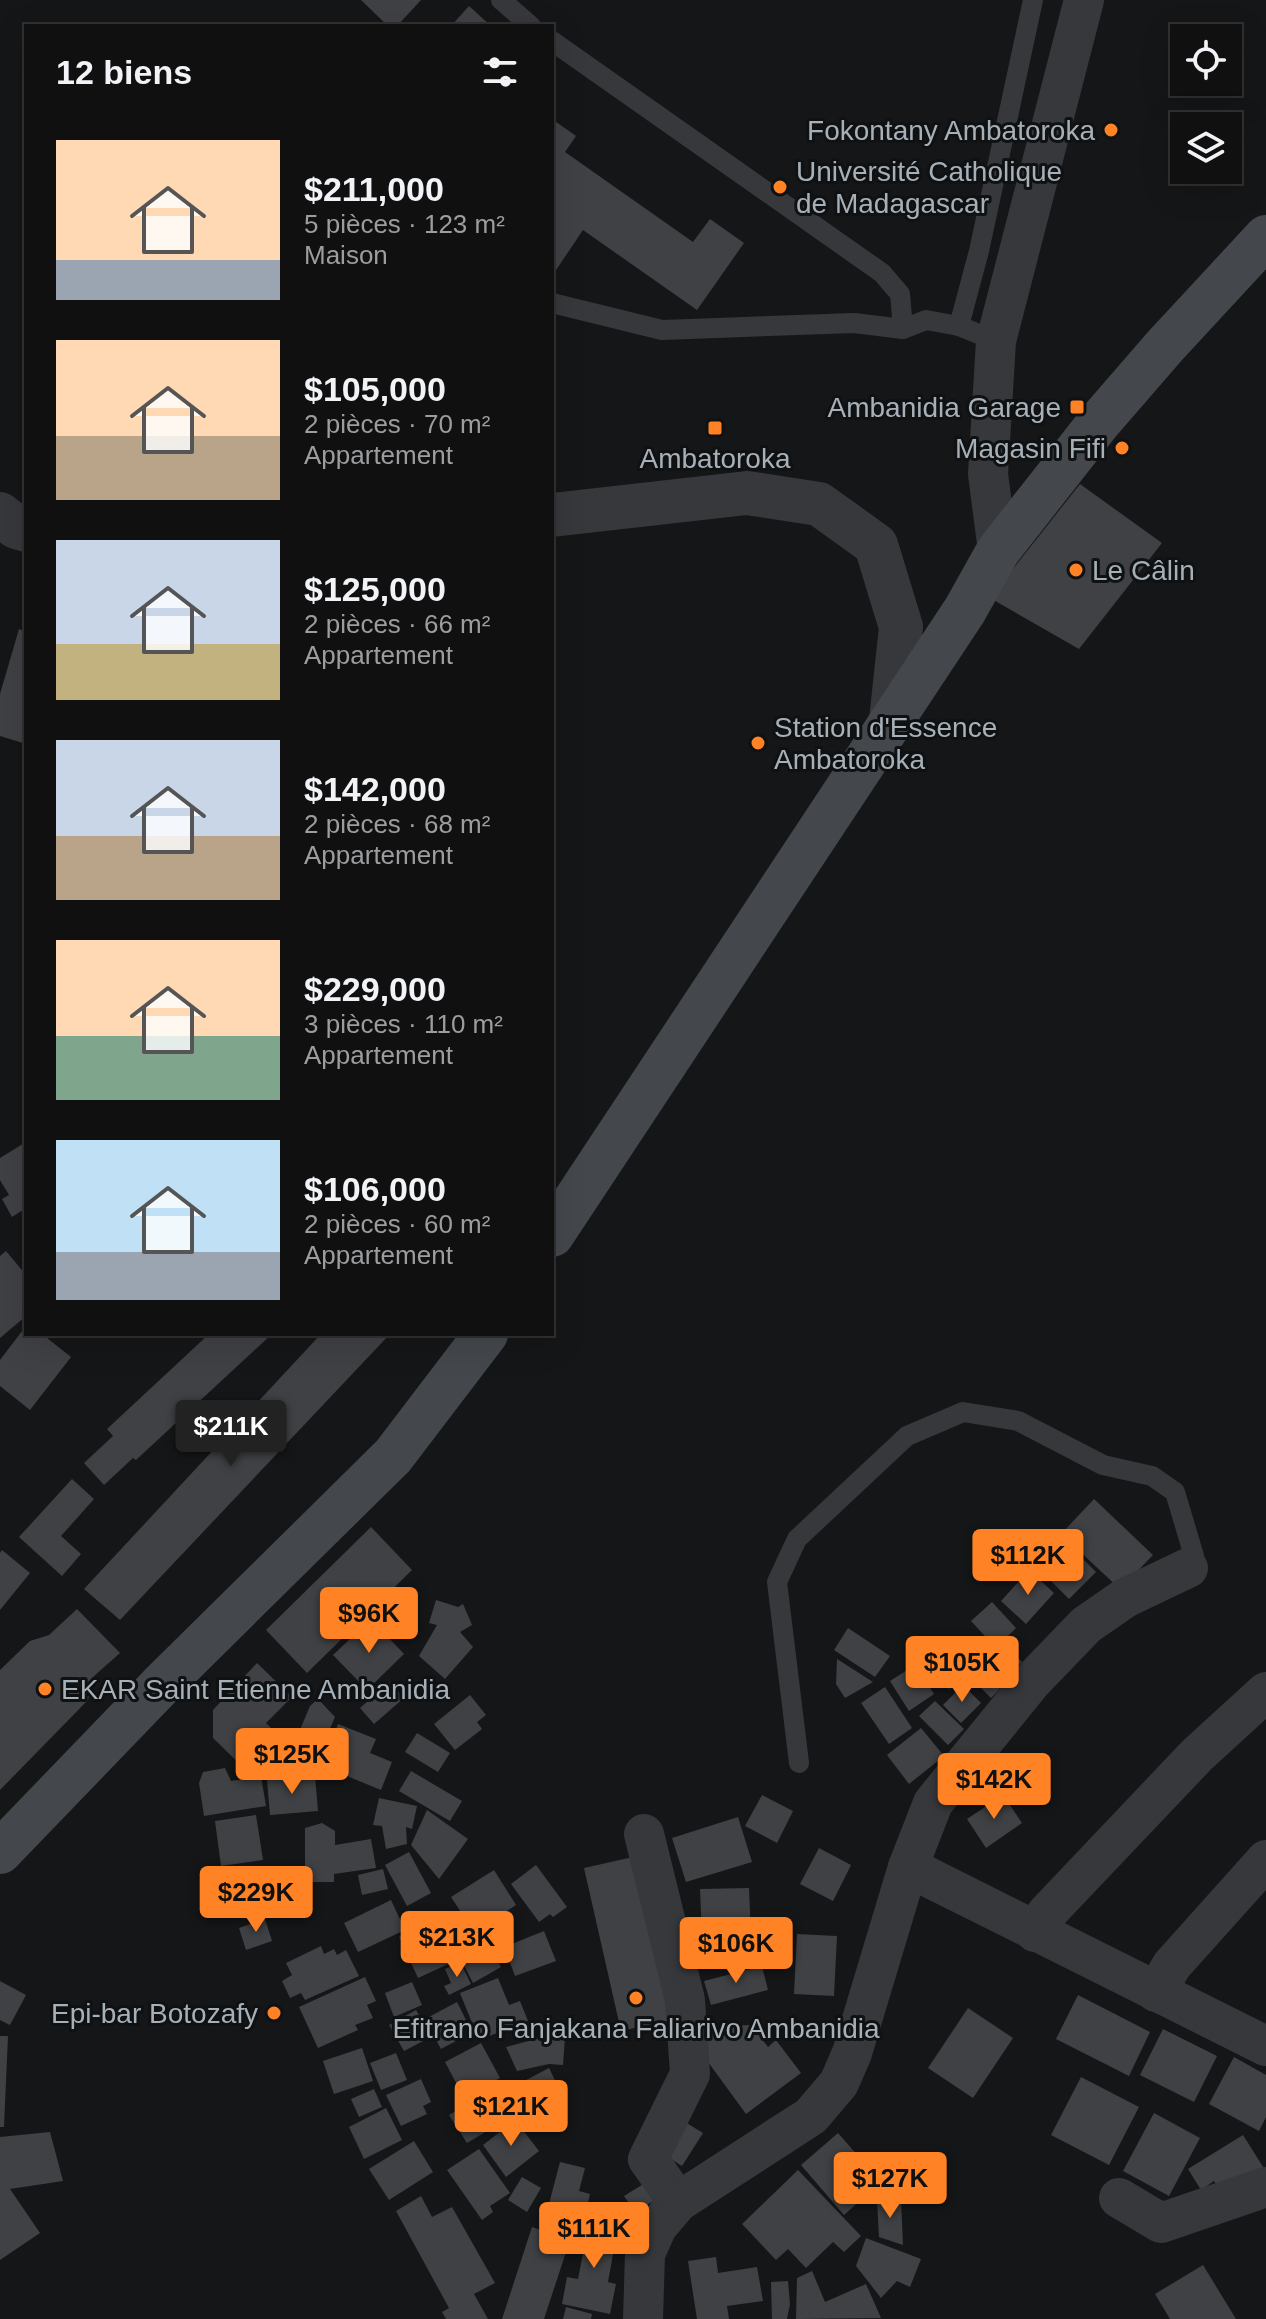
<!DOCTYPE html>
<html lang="fr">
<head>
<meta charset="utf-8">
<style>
  :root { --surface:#101011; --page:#1e1e1f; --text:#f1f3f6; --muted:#9c9d9f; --line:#303031; --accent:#ff8225 }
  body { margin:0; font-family:Helvetica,sans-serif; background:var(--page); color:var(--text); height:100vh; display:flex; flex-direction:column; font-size:30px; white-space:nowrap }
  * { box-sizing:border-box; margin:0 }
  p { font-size:26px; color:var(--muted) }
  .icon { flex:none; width:44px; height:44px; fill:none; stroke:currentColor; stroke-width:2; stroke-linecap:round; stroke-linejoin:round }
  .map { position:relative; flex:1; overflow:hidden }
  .side { position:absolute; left:24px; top:24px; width:530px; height:1312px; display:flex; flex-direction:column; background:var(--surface); border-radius:0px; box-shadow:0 8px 32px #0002,0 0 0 2px var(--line) }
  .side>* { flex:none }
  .controls { position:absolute; left:1170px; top:24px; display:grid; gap:16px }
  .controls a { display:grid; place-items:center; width:72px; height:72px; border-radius:0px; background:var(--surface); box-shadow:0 8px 32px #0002,0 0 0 2px var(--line); font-size:40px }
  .price { position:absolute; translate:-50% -68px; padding:0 18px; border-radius:8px; background:var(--accent); color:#111; font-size:26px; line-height:52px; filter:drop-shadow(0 2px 4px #0008) }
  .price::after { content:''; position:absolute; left:50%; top:48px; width:24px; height:18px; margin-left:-12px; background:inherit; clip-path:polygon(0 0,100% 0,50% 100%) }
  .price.active { background:#222; color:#fff }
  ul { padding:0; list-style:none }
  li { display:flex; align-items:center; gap:24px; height:200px; padding:0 32px }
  li span { display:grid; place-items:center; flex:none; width:224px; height:160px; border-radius:0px; color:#555 }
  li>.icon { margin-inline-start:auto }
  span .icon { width:96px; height:96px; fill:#fffc; stroke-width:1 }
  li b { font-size:34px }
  h2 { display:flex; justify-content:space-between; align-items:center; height:96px; padding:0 32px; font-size:34px }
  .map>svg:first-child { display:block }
  .building { fill:#3f4144 }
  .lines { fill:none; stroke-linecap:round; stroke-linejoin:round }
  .service { stroke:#36383c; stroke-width:20 }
  .minor { stroke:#36383c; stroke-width:40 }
  .tertiary { stroke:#36383c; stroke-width:44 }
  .secondary { stroke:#44484d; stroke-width:44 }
  .poi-dot { fill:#ff8225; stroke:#101112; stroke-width:3 }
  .labels { text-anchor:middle; stroke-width:6; stroke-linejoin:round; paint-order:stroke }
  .poi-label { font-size:28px; fill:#a6b0b8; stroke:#101112; text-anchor:end }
</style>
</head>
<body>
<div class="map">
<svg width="1266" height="2319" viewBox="0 0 1266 2319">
  <rect width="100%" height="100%" fill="#151617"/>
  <g class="building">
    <polygon points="361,0 421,0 397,26 388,26"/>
    <polygon points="469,6 491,26 451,26"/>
    <polygon points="552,119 576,136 565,152 693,242 710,219 744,243 697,310 583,230 552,276"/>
    <polygon points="1080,484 1162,543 1079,649 990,598"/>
    <polygon points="19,629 26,632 26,744 0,736 0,694"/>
    <polygon points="26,1142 26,1208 12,1217 2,1199 9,1195 0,1180 0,1158"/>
    <polygon points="6,1251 26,1275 26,1316 0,1338 0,1256"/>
    <polygon points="26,1326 26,1334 42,1334 71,1357 30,1410 0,1386 0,1360"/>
    <polygon points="209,1334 272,1334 136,1460 133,1458 104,1485 84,1463 113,1436 107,1429"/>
    <polygon points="321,1334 390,1334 120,1620 84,1589"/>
    <polygon points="72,1479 94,1499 61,1536 81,1554 62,1576 19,1537"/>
    <polygon points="1094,1499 1153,1555 1120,1589 1061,1534"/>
    <polygon points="371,1527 412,1570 307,1673 266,1630"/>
    <polygon points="1058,1534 1096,1572 1069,1599 1032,1562"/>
    <polygon points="2,1550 30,1573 0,1610 0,1553"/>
    <polygon points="1029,1570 1054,1593 1026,1624 1001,1601"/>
    <polygon points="436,1600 458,1607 463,1604 472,1625 460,1632 473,1647 445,1679 419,1656 437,1625 429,1623"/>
    <polygon points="992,1602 1016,1628 996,1648 971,1621"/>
    <polygon points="77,1609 120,1653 93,1677 88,1700 0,1790 0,1670 30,1641 49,1635"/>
    <polygon points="371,1619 404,1654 367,1690 333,1655"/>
    <polygon points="848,1628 890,1656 875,1677 834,1650"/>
    <polygon points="966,1636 985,1657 949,1689 930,1668"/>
    <polygon points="1006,1645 1022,1662 1002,1680 986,1664"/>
    <polygon points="837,1659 873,1682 845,1698 836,1684"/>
    <polygon points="257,1663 292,1697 266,1723 282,1739 249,1773 213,1738 213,1710"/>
    <polygon points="915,1665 934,1694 909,1711 890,1681"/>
    <polygon points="982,1669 1000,1689 991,1698 972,1679"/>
    <polygon points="390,1682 404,1698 374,1724 360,1708"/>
    <polygon points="963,1685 981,1703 961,1723 943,1705"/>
    <polygon points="885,1687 912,1728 889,1744 861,1703"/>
    <polygon points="470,1695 486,1715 477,1722 482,1729 455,1750 434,1724"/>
    <polygon points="318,1699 335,1717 313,1768 288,1758 310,1706"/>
    <polygon points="935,1701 964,1729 948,1745 919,1716"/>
    <polygon points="338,1724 376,1739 370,1753 392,1762 381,1790 342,1774 349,1758 328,1749"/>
    <polygon points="921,1728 944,1756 909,1784 887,1755"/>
    <polygon points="417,1733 450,1753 438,1772 405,1752"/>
    <polygon points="325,1754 341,1760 334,1777 319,1772"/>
    <polygon points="225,1768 231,1781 261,1776 266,1806 204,1816 199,1783 203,1772"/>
    <polygon points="411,1771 462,1801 450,1821 399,1791"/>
    <polygon points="315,1776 318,1811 270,1815 267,1780"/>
    <polygon points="762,1795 793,1811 777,1843 745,1826"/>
    <polygon points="1003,1795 1022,1823 986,1848 967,1819"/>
    <polygon points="379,1798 417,1806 412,1829 406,1827 407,1844 386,1849 382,1826 373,1825"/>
    <polygon points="427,1810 468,1839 439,1879 411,1845"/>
    <polygon points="256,1815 263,1860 221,1866 215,1821"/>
    <polygon points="738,1817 752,1862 686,1882 672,1838"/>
    <polygon points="322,1823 335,1831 335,1845 371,1839 376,1868 334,1874 334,1882 305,1882 305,1828"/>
    <polygon points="819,1848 851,1865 833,1901 800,1884"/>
    <polygon points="409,1852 431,1893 407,1906 385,1865"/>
    <polygon points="633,1857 670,2020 621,2031 584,1868"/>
    <polygon points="536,1865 567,1907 553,1917 550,1914 539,1922 511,1884"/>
    <polygon points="383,1869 388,1889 362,1895 358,1875"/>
    <polygon points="494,1870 516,1905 474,1932 451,1897"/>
    <polygon points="255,1881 263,1908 230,1918 221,1891"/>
    <polygon points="749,1888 752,1960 703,1962 700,1889"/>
    <polygon points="391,1900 405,1930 358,1952 344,1923"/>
    <polygon points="265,1919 272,1941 246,1950 239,1928"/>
    <polygon points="435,1919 455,1961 418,1978 399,1937"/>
    <polygon points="544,1931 556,1961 515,1976 504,1947"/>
    <polygon points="484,1934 501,1967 473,1983 456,1950"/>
    <polygon points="797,1934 837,1936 834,1996 794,1994"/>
    <polygon points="321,1946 324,1954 334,1949 337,1955 346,1950 359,1976 305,2000 301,1993 290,1998 282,1981 292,1975 286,1963"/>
    <polygon points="460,1962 471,1984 449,1995 444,1986 451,1983 445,1969"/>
    <polygon points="762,1966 768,1990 711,2005 704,1981"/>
    <polygon points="365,1977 376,2001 367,2005 373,2018 355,2025 358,2030 318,2048 299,2007"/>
    <polygon points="498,1978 509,2005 520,2001 528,2021 479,2040 460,1993"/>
    <polygon points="0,1981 26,1995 10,2025 0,2020"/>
    <polygon points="412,1982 422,2005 394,2017 385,1993"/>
    <polygon points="1078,1995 1150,2032 1129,2076 1056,2039"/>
    <polygon points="457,2002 469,2026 452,2035 456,2041 441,2049 425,2019"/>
    <polygon points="968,2008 1013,2038 973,2098 928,2068"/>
    <polygon points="416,2010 431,2037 404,2051 389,2025"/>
    <polygon points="751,2025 768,2047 776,2040 801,2073 746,2114 700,2051 701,2027"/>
    <polygon points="1163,2029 1217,2056 1194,2102 1140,2075"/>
    <polygon points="0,2036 8,2036 4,2127 0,2127"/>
    <polygon points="547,2036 565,2037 563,2065 549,2064 517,2071 506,2047"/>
    <polygon points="481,2043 500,2078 464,2098 445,2062"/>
    <polygon points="362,2048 373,2081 334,2094 323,2061"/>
    <polygon points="396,2053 407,2080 381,2090 370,2063"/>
    <polygon points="1234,2057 1266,2075 1266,2117 1259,2131 1209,2104"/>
    <polygon points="549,2068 565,2101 525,2121 509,2089"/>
    <polygon points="1081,2077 1139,2107 1109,2165 1051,2135"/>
    <polygon points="421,2079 431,2102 423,2106 427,2114 401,2126 386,2095"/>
    <polygon points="374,2089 382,2107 359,2117 351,2099"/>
    <polygon points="487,2092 504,2121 467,2143 449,2115"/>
    <polygon points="386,2108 402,2140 364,2159 349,2127"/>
    <polygon points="1154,2113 1200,2138 1169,2196 1123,2171"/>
    <polygon points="515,2120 539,2151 506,2177 483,2145"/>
    <polygon points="685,2122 703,2133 682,2166 665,2155"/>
    <polygon points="50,2132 63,2181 10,2189 40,2233 0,2260 0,2137"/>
    <polygon points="838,2133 881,2182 844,2215 801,2165"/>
    <polygon points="1243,2135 1265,2170 1223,2196 1214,2181 1201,2190 1188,2169"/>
    <polygon points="414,2141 433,2172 389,2200 369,2169"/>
    <polygon points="479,2149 510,2193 490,2206 493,2212 482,2220 447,2170"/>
    <polygon points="560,2162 585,2168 579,2191 590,2194 582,2229 545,2219"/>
    <polygon points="798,2170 861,2236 844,2252 833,2242 806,2268 788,2249 776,2260 742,2224"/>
    <polygon points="522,2177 541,2188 527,2212 508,2200"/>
    <polygon points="645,2183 655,2200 635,2212 624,2196"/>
    <polygon points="421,2196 432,2217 452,2207 495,2283 474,2294 488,2319 446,2319 442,2312 449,2308 396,2211"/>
    <polygon points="901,2199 903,2245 879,2237 877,2200"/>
    <polygon points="591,2213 611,2217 612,2242 615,2243 608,2282 616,2284 610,2314 562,2304 567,2277 578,2279"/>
    <polygon points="532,2227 570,2240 544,2319 502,2319"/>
    <polygon points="866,2238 921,2259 910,2287 897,2281 881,2298 856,2266"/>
    <polygon points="716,2257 718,2273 757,2267 763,2301 727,2306 729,2319 697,2319 688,2261"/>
    <polygon points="1203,2265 1236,2319 1170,2319 1155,2294"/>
    <polygon points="812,2271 825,2302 866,2284 881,2318 796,2319 797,2278"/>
    <polygon points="788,2281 790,2304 787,2319 772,2319 771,2282"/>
    <polygon points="566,2307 592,2314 591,2319 563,2319"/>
  </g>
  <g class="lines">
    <g class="service">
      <polyline points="501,0 531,26"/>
      <polyline points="552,41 882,273 900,294 903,329"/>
      <polyline points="552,303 662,330 854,323 903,329 926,320 959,326 996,341"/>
      <polyline points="959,326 979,251 1033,0"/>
      <polyline points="799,1763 777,1582 797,1539 907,1436 963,1412 1018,1421 1103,1465 1152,1476 1175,1492 1194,1556 1188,1568"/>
    </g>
    <g class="minor">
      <polyline points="998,551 988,474 996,341 1084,0"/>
      <polyline points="1188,1568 1125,1598 1086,1625 1033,1680 933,1803 908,1867 1266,2046"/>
      <polyline points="644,1834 685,2000 690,2074 648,2159 678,2202"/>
      <polyline points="1035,1932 1047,1913 1197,1755 1266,1692"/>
      <polyline points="1156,1992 1172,1965 1266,1860"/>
      <polyline points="1119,2198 1161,2223 1266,2187"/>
      <polyline points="643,2319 645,2254 657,2227 678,2202 811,2116 839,2083 852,2053 908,1867"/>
    </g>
    <g class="tertiary">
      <polyline points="0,514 16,527 26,530"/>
      <polyline points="552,515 747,493 819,504 876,545 901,627 891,720"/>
    </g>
    <g class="secondary">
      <polyline points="552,1235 965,610 998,551 1100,421 1165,346 1266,237"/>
      <polyline points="0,1852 161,1685 393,1456 486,1334"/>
    </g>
  </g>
  <g class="poi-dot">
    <circle cx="1111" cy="130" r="8"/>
    <circle cx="780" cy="187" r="8"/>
    <rect x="1069" y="399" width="16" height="16" rx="4"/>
    <rect x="707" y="420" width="16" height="16" rx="4"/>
    <circle cx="1122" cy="448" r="8"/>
    <circle cx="1076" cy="570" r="8"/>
    <circle cx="758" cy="743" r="8"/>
    <circle cx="45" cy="1689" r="8"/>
    <circle cx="636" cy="1998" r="8"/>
    <circle cx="274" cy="2013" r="8"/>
  </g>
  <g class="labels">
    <g class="poi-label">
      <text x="1095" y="140">Fokontany Ambatoroka</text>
      <text x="796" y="181" text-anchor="start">Université Catholique<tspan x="796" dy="32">de Madagascar</tspan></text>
      <text x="1061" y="417">Ambanidia Garage</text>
      <text x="1106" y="458">Magasin Fifi</text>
      <text x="715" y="468" text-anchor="middle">Ambatoroka</text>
      <text x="1092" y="580" text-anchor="start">Le Câlin</text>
      <text x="774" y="737" text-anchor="start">Station d'Essence<tspan x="774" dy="32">Ambatoroka</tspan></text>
      <text x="61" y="1699" text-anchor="start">EKAR Saint Etienne Ambanidia</text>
      <text x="258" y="2023">Epi-bar Botozafy</text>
      <text x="636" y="2038" text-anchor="middle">Efitrano Fanjakana Faliarivo Ambanidia</text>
    </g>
  </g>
</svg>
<div class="controls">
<a><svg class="icon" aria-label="locate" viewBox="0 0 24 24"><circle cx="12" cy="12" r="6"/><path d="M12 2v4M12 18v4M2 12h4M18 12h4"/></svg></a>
<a><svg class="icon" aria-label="layers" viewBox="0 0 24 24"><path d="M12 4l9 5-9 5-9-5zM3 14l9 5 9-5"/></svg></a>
</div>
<b class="price active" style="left:231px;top:1468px">$211K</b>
<b class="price" style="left:1028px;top:1597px">$112K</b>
<b class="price" style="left:369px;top:1655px">$96K</b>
<b class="price" style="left:962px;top:1704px">$105K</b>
<b class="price" style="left:292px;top:1796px">$125K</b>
<b class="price" style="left:994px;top:1821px">$142K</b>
<b class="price" style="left:256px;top:1934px">$229K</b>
<b class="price" style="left:457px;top:1979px">$213K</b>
<b class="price" style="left:736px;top:1985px">$106K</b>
<b class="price" style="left:511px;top:2148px">$121K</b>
<b class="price" style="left:890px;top:2220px">$127K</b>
<b class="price" style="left:594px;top:2270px">$111K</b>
<section class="side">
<h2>12 biens<svg class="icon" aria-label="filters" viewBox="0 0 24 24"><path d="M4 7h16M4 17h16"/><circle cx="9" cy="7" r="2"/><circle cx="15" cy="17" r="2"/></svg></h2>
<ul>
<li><span style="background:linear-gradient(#ffd9b3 75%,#9aa5b1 0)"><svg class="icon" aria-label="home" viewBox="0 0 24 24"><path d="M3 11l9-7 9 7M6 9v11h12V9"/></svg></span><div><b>$211,000</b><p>5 pièces · 123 m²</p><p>Maison</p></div></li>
<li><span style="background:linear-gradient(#ffd9b3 60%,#b9a48a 0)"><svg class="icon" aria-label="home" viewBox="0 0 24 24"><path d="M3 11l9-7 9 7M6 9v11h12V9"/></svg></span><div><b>$105,000</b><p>2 pièces · 70 m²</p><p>Appartement</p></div></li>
<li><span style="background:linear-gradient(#c9d6e8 65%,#c2b280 0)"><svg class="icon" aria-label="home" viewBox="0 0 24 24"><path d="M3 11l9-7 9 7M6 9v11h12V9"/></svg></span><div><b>$125,000</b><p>2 pièces · 66 m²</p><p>Appartement</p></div></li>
<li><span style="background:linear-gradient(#c9d6e8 60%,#b9a48a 0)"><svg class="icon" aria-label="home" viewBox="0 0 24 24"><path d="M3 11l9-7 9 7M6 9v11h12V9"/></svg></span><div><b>$142,000</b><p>2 pièces · 68 m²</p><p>Appartement</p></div></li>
<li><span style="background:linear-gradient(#ffd9b3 60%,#7fa58c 0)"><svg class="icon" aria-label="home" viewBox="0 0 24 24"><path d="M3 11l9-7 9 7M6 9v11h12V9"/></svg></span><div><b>$229,000</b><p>3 pièces · 110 m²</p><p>Appartement</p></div></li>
<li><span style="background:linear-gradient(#bfe0f5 70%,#9aa5b1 0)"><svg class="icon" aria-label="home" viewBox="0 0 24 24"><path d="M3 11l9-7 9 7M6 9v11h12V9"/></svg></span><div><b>$106,000</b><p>2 pièces · 60 m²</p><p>Appartement</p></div></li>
</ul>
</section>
</div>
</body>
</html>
